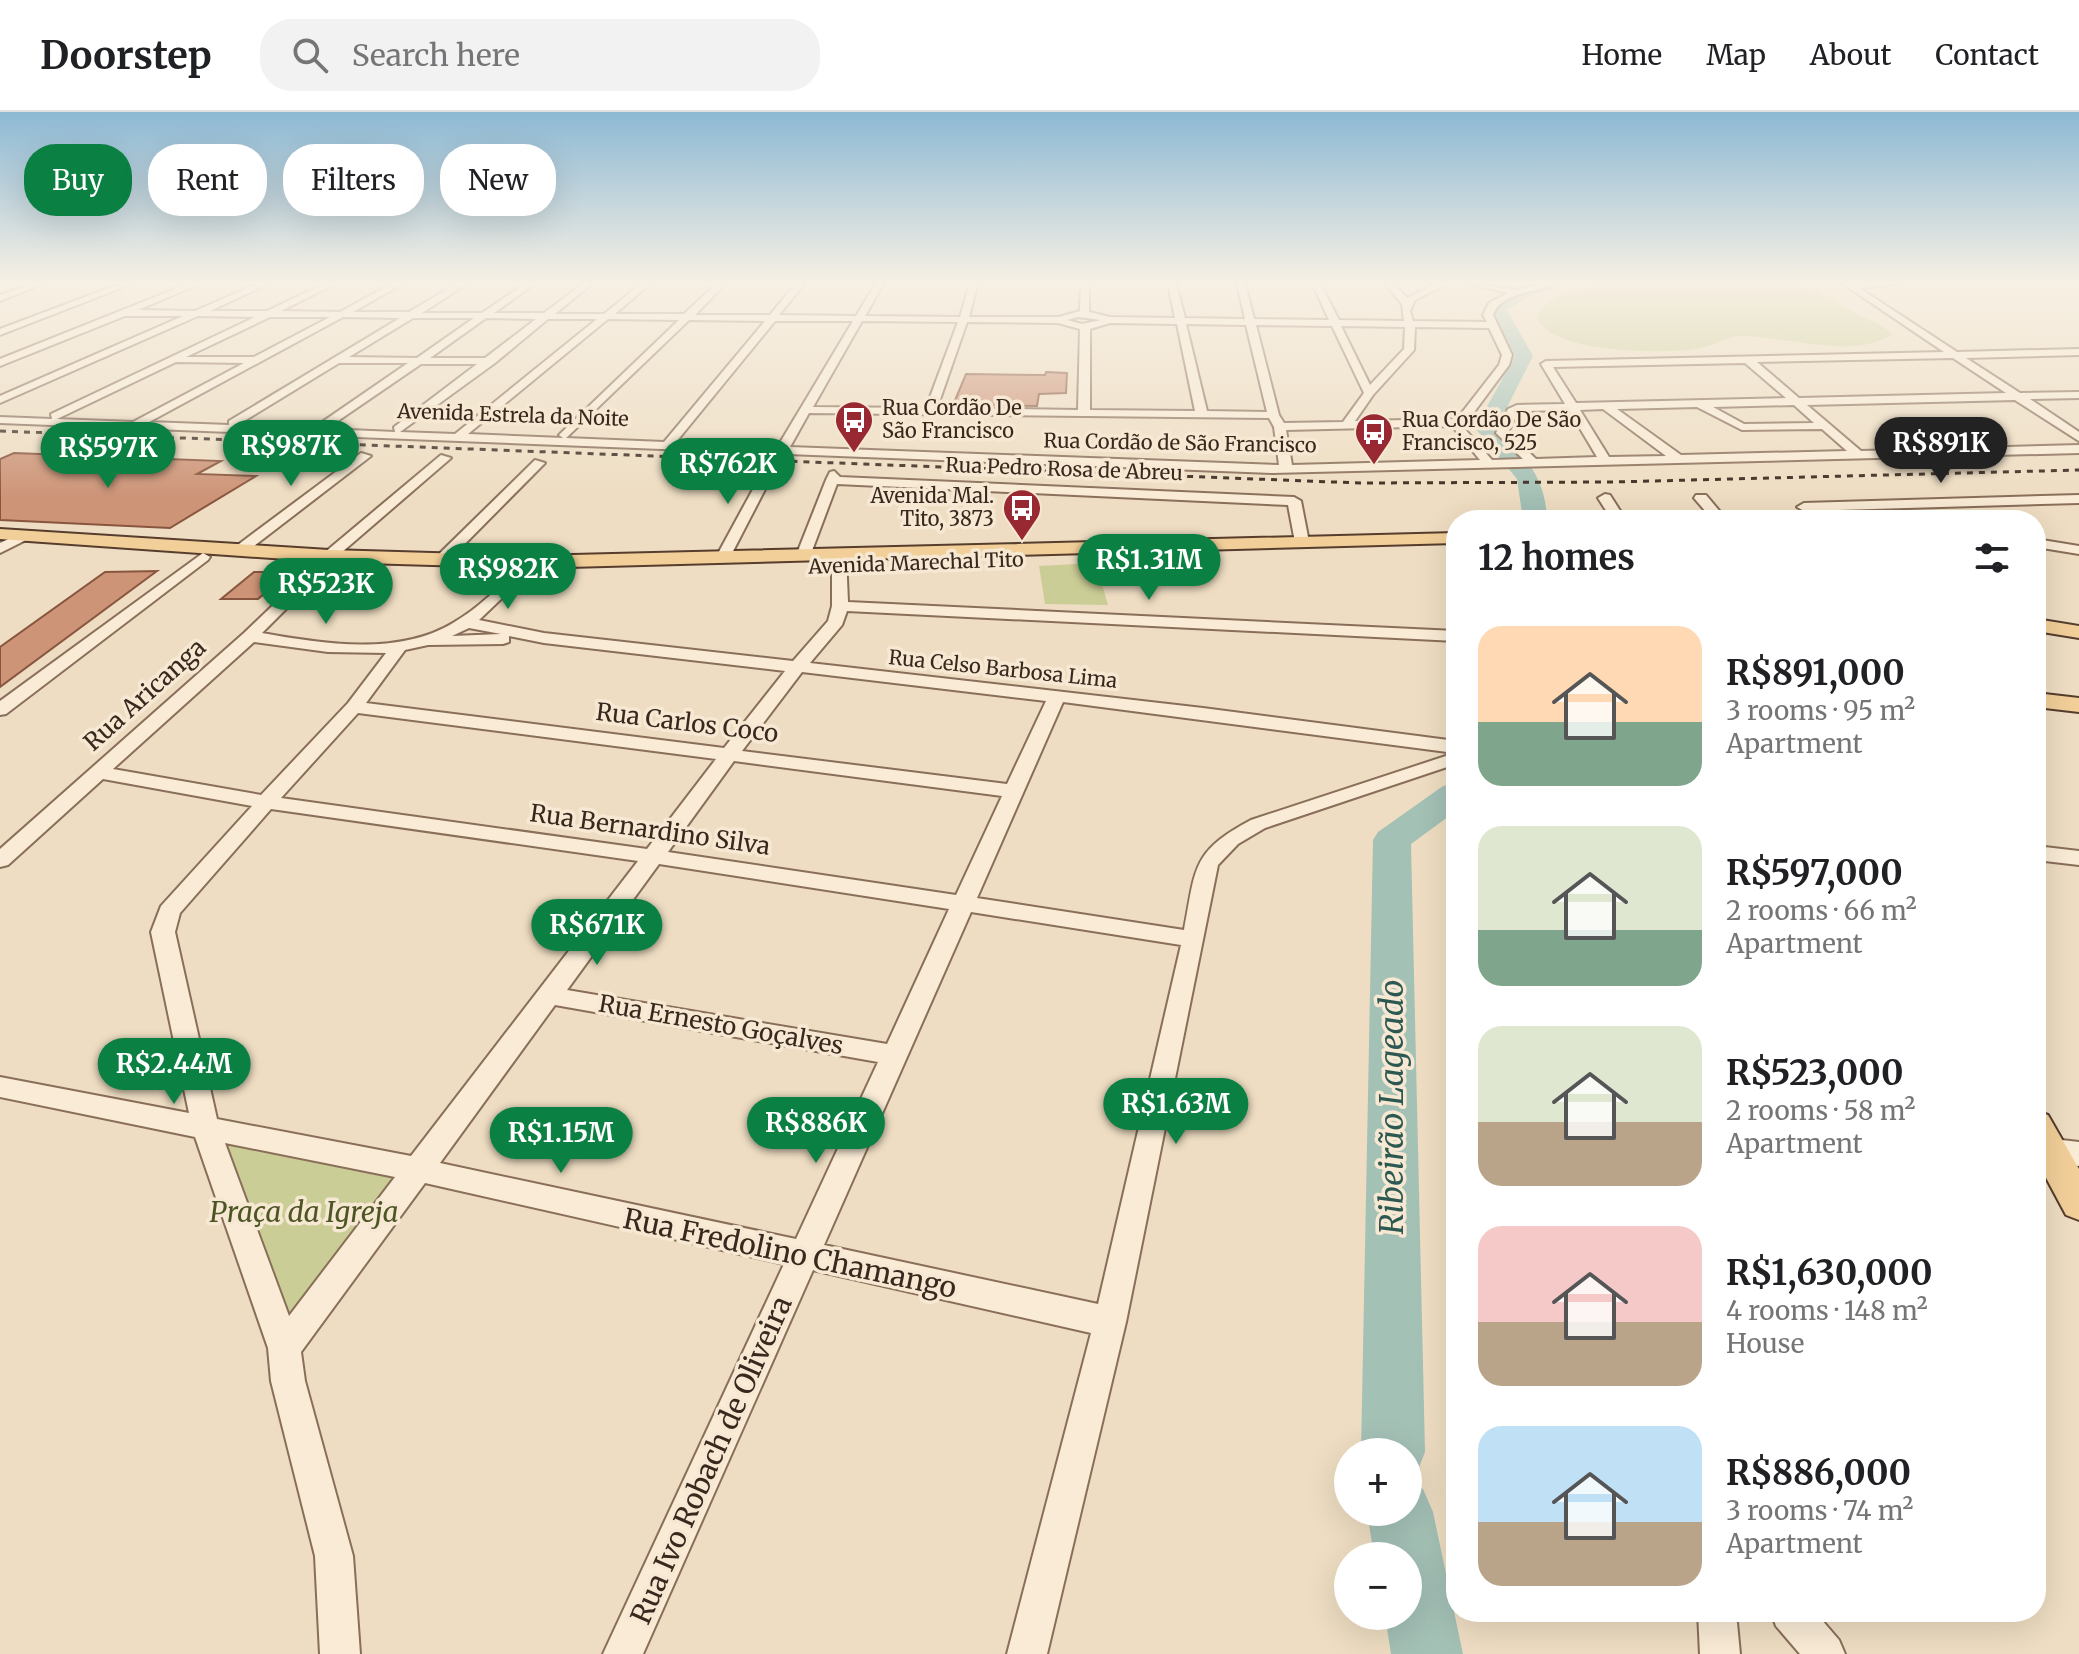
<!DOCTYPE html>
<html lang="en">
<head>
<meta charset="utf-8">
<style>
  :root { --surface:#fff; --page:#f2f2f2; --text:#202124; --muted:#757577; --line:#e0e0e0; --accent:#0b8043 }
  body { margin:0; font-family:Merriweather,serif; background:var(--page); color:var(--text); height:100vh; display:flex; flex-direction:column; font-size:30px; white-space:nowrap }
  * { box-sizing:border-box; margin:0 }
  p { font-size:26px; color:var(--muted) }
  .icon { flex:none; width:44px; height:44px; fill:none; stroke:currentColor; stroke-width:2; stroke-linecap:round; stroke-linejoin:round }
  .map { position:relative; flex:1; overflow:hidden }
  .panel { position:absolute; left:1446px; top:398px; width:600px; height:1112px; display:flex; flex-direction:column; background:var(--surface); border-radius:32px; box-shadow:0 8px 32px #0002 }
  .panel>* { flex:none }
  .guide { position:absolute; left:24px; top:32px; width:760px; height:72px; display:flex; gap:16px }
  .controls { position:absolute; left:1334px; top:1326px; display:grid; gap:16px }
  .controls a { display:grid; place-items:center; width:88px; height:88px; border-radius:50%; background:var(--surface); box-shadow:0 8px 32px #0002; font-size:40px }
  .price { position:absolute; translate:-50% -68px; padding:0 18px; border-radius:28px; background:var(--accent); color:#fff; font-size:26px; line-height:52px; filter:drop-shadow(0 2px 4px #0008) }
  .price::after { content:''; position:absolute; left:50%; top:48px; width:24px; height:18px; margin-left:-12px; background:inherit; clip-path:polygon(0 0,100% 0,50% 100%) }
  .price.active { background:#222; color:#fff }
  ul { padding:0; list-style:none }
  li { display:flex; align-items:center; gap:24px; height:200px; padding:0 32px }
  li span { display:grid; place-items:center; flex:none; width:224px; height:160px; border-radius:24px; color:#555 }
  li>.icon { margin-inline-start:auto }
  span .icon { width:96px; height:96px; fill:#fffc; stroke-width:1 }
  li b { font-size:34px }
  h2 { display:flex; justify-content:space-between; align-items:center; height:96px; padding:0 32px; font-size:34px }
  .tag { padding:0 28px; border-radius:32px; background:var(--surface); box-shadow:0 8px 32px #0002; font-size:28px; line-height:72px }
  .tag.active { background:var(--accent); color:#fff }
  header { display:flex; align-items:center; gap:48px; box-sizing:border-box; height:112px; padding:0 40px; background:var(--surface); border-bottom:2px solid var(--line) }
  header strong { font-size:38px }
  nav { display:flex; gap:44px; margin-inline-start:auto; font-size:28px }
  .search { width:560px; height:72px; background:var(--page); display:flex; align-items:center; gap:20px; box-sizing:border-box; padding:0 28px; border-radius:32px; color:var(--muted); font-size:30px }
  .map>svg:first-child { display:block }
  .green { fill:#cbcd96 }
  .lines { fill:none; stroke-linecap:round; stroke-linejoin:round }
  .river { fill:#a4c1b6; fill-rule:evenodd }
  .building { fill:#cd9477; stroke:#88553e; stroke-width:2 }
  .minor-casing { stroke:#896e59; stroke-width:4 }
  .major-casing { stroke:#563d2d; stroke-width:4 }
  .minor { fill:#f9ebd5; fill-rule:evenodd }
  .major { fill:#f2cf99; fill-rule:evenodd }
  .rail { stroke:#38281d; stroke-width:3; stroke-dasharray:6 6; stroke-linecap:butt }
  .labels { text-anchor:middle; stroke-width:7; stroke-linejoin:round; paint-order:stroke }
  .far-poi-label { font-size:20px; fill:#38281d; stroke:#f6e8d2; text-anchor:start }
  .far-street-label { font-size:20px; fill:#38281d; stroke:#f6e8d2 }
  .street-label { font-size:24px; fill:#38281d; stroke:#f6e8d2 }
  .near-park-label { font-size:28px; font-style:italic; fill:#4d5524; stroke:#f6e8d2 }
  .near-street-label { font-size:28px; fill:#38281d; stroke:#f6e8d2 }
  .near-water-label { font-size:32px; font-style:italic; fill:#2c5852; stroke:#f6e8d2 }
</style>
</head>
<body>
<header>
<strong>Doorstep</strong>
<div class="search"><svg class="icon" aria-label="search" viewBox="0 0 24 24"><circle cx="10" cy="10" r="6"/><path d="M15 15l6 6"/></svg>Search here</div>
<nav><a>Home</a><a>Map</a><a>About</a><a>Contact</a></nav>
</header>
<div class="map">
<svg width="2079" height="1542" viewBox="0 0 2079 1542">
  <rect width="100%" height="100%" fill="#eeddc2"/>
  <g class="green">
    <path d="M1593 171H1800C1818 178 1830 186 1846 196 1862 206 1880 209 1892 223 1849 248 1787 224 1741 224 1726 224 1716 233 1701 236 1670 243 1543 242 1537 203 1549 184 1574 180 1593 171Z"/>
    <polygon points="1096,451 1108,493 1045,492 1039,454"/>
    <polygon points="207,1017 408,1061 287,1223"/>
  </g>
  <g class="lines">
    <g class="river">
      <path d="M1544 171H1568L1524 187 1507 198 1533 244 1497 315C1525 344 1546 366 1547 408H1523L1517 367 1475 316 1515 244 1490 197 1512 181Z"/>
      <polygon points="1456,671 1456,699 1411,732 1425,1340 1416,1363 1408,1366 1408,1340 1361,1340 1373,728 1378,720 1443,674"/>
      <polygon points="1408,1370 1423,1377 1433,1400 1463,1542 1391,1542 1385,1504 1408,1504 1408,1444 1374,1444 1367,1400 1408,1400"/>
    </g>
  </g>
  <g class="building">
    <polygon points="1046,260 1067,261 1066,281 1039,282 1037,294 953,293 966,262 1045,263"/>
    <polygon points="14,341 221,349 197,362 256,364 170,416 0,408 0,347"/>
    <polygon points="157,459 0,575 0,535 105,460"/>
    <polygon points="254,460 290,460 258,487 221,487"/>
  </g>
  <g class="lines">
    <defs>
      <g id="minor">
        <polygon points="34,171 46,171 0,189 0,183"/>
        <polygon points="122,171 134,171 0,223 0,217"/>
        <path d="M190 171H202L138 198 195 199 259 171H270L210 199H267L326 171H337L281 199 340 200 393 171H404L353 200H409L458 171H468L422 201H482L526 171H536L494 201H544L584 171H593L555 202H604L642 171H651L615 202H684L717 171H726L695 203H770L796 171H805L779 203 856 204 876 171H884L865 204 960 205 970 171H978L969 205H1059L1080 199 1081 171H1089V200L1110 205 1175 206 1168 171H1176L1185 206 1245 207 1237 171H1245L1254 207 1329 208 1312 171H1320L1339 208 1404 209 1402 192 1384 171H1393L1407 186 1437 171H1449L1415 188 1410 199 1413 209 1487 210 1483 203 1489 191 1508 181 1467 171 1518 178 1543 171H1556C1537 181 1501 180 1493 203L1512 243 1509 253 1463 315 1492 348 1523 347 1496 321 1508 297 1517 293 1565 292 1541 252 1546 249 1944 240 1842 171H1902L1859 176 1957 240 2079 237V243L1966 246 2020 281 2079 280V286L2030 287 2079 320V329L2015 288 1807 293 1861 339 2079 333V341L1272 361 0 311V305L52 307 51 302 255 205 198 204 0 291V284L183 204H125L0 254V247ZM270 205H330L254 245H186ZM343 205 400 206 229 309V313L149 310ZM1078 205 1101 208 1082 212 1067 208ZM413 206H474L417 246 349 245ZM486 206 536 207 485 246H430ZM548 207H597L455 322 400 320 495 251ZM608 207 679 208 561 321 559 323 563 326 468 322ZM689 208 765 209 664 330 566 326ZM775 209H853L778 334 676 330ZM862 209 958 210 926 296 813 295ZM967 210 1058 211 1080 217 1078 298 937 296ZM1110 211 1177 212 1195 299 1090 298V217ZM1186 212 1246 213 1267 300 1207 299ZM1256 213 1332 214 1364 281 1343 310 1284 311 1279 303ZM1341 214 1405 215 1404 237 1370 273ZM1415 215 1489 216 1502 243 1499 253 1457 307 1355 309 1373 283 1414 238ZM1953 246 2006 281 1799 286 1757 250ZM176 250 244 251 133 310 57 307ZM339 251H408L312 317 236 314ZM1745 251 1786 286 1576 291 1553 255ZM421 252H477L394 315 395 320 326 317ZM1794 293 1814 311 1744 312 1713 295ZM1697 295 1742 318 1822 317 1847 339 1681 343 1617 297ZM1603 297 1666 344 1609 345 1580 298ZM1569 298 1597 345 1536 347 1508 320 1519 299ZM809 301 1269 306 1274 315 1279 353 790 335ZM1452 314 1480 348 1292 353 1286 318Z"/>
        <polygon points="361,341 371,344 245,441 235,441 235,435"/>
        <polygon points="441,343 451,346 334,447 324,447 324,441"/>
        <polygon points="535,348 545,351 445,452 435,452 435,446"/>
        <polygon points="764,357 774,360 729,447 727,450 717,450 715,447"/>
        <polygon points="834,359 840,365 1294,385 1301,389 1309,430 1302,434 1295,430 1288,393 837,372 810,444 803,448 798,447 796,444 826,368 830,360"/>
        <polygon points="1605,382 1610,383 1626,408 1612,408 1598,386"/>
        <polygon points="1696,383 1706,383 1727,408 1713,408 1694,386"/>
        <polygon points="2079,383 2079,391 1804,399 1797,395 1804,391"/>
        <polygon points="23,420 30,424 28,427 0,441 0,431"/>
        <polygon points="2036,427 2079,434 2079,442 2036,435"/>
        <path d="M839 439 846 443 848 490 1456 519V529L847 499 842 513 810 551 1203 596 1456 629V652L1265 716 1238 732 1218 753 1126 1210 1047 1542H1007L1091 1221 813 1158 643 1542H603L784 1152 425 1071 301 1240 305 1269 353 1444 360 1542H320L315 1444 271 1269 268 1236 195 1025 0 985V965L189 1001 151 820 161 794 252 694 103 667 8 753 0 755V737L244 521 318 450H328L330 453 262 521C323 532 398 544 453 511 481 495 504 470 527 447L532 446 539 450 537 453 479 508 544 521 793 549 828 509 832 494V443ZM469 516 501 522 452 524ZM509 524 544 531 785 559 724 636 366 591 405 538 428 533 503 532 509 530ZM254 530 328 540 386 541 348 591 261 683 113 657ZM802 560 1046 589 1007 672 742 639ZM1063 590 1455 641 1251 708C1191 740 1196 756 1184 818L977 786ZM358 601 716 647 647 737 281 686ZM734 649 1002 684 956 783 668 740ZM271 697 638 749 411 1044 217 1007 175 820 180 801ZM659 752 949 797 887 932 567 878ZM971 800 1181 833 1098 1192 824 1133ZM555 893 878 950 796 1127 440 1051ZM225 1031 395 1065 289 1204Z"/>
        <polygon points="203,441 210,445 208,448 6,602 0,603 0,589"/>
        <polygon points="2036,734 2079,739 2079,753 2036,748"/>
        <polygon points="2036,1025 2079,1030 2079,1054 2036,1049"/>
        <polygon points="1698,1500 1736,1500 1740,1542 1700,1542"/>
        <polygon points="1771,1500 1815,1500 1839,1528 1845,1542 1800,1542 1776,1514"/>
      </g>
      <g id="major">
        <polygon points="0,417 329,438 532,444 1456,421 1456,431 532,456 329,450 0,427"/>
        <polygon points="2036,507 2079,514 2079,526 2036,519"/>
        <polygon points="2036,581 2079,586 2079,600 2036,595"/>
        <polygon points="2036,999 2048,1003 2079,1057 2079,1108 2066,1103 2036,1047"/>
      </g>
    </defs>
    <use href="#minor" class="minor-casing"/>
    <use href="#major" class="major-casing"/>
    <use href="#minor" class="minor"/>
    <use href="#major" class="major"/>
    <polyline class="rail" points="0,319 1360,371 1614,370 2079,358"/>
  </g>
  <linearGradient id="sky" x2="0" y2="1"><stop stop-color="#8db9d4"/><stop offset="0.44" stop-color="#f7f0e4"/><stop offset="1" stop-color="#f7f0e4" stop-opacity="0"/></linearGradient>
  <rect width="2079" height="387" fill="url(#sky)"/>
  <defs>
    <symbol id="bus-pin" viewBox="-11 -11 22 30"><path d="M0 17L-7.5 6A9.5 9.5 0 1 1 7.5 6Z" fill="#982832" stroke="#f6e8d2"/><path d="M-5-6H5V4H4V6H2V4H-2V6H-4V4H-5ZM-3.5-4V0h7V-4ZM-3.5 1.2v1.5H-2V1.2ZM2 1.2v1.5H3.5V1.2Z" fill="#fff"/></symbol>
  </defs>
  <g fill-rule="evenodd">
    <use href="#bus-pin" x="832" y="286" width="44" height="60"/>
    <use href="#bus-pin" x="1352" y="298" width="44" height="60"/>
    <use href="#bus-pin" x="1000" y="374" width="44" height="60"/>
  </g>
  <g class="labels">
    <g class="far-poi-label">
      <text x="882" y="303">Rua Cordão De<tspan x="882" dy="23">São Francisco</tspan></text>
      <text x="1402" y="315">Rua Cordão De São<tspan x="1402" dy="23">Francisco, 525</tspan></text>
      <text x="994" y="391" text-anchor="end">Avenida Mal.<tspan x="994" dy="23">Tito, 3873</tspan></text>
    </g>
    <g class="far-street-label">
      <text transform="translate(513 303) rotate(2)" y="7">Avenida Estrela da Noite</text>
      <text transform="translate(1180 331) rotate(1)" y="7">Rua Cordão de São Francisco</text>
      <text transform="translate(1064 357) rotate(2)" y="7">Rua Pedro Rosa de Abreu</text>
      <text transform="translate(916 451) rotate(-2)" y="7">Avenida Marechal Tito</text>
      <text transform="translate(1003 557) rotate(6)" y="7">Rua Celso Barbosa Lima</text>
    </g>
    <g class="street-label">
      <text transform="translate(145 583) rotate(-42)" y="8">Rua Aricanga</text>
      <text transform="translate(687 611) rotate(7)" y="8">Rua Carlos Coco</text>
      <text transform="translate(650 718) rotate(8)" y="8">Rua Bernardino Silva</text>
      <text transform="translate(721 913) rotate(10)" y="8">Rua Ernesto Goçalves</text>
    </g>
    <g class="near-park-label">
      <text x="304" y="1110">Praça da Igreja</text>
    </g>
    <g class="near-street-label">
      <text transform="translate(790 1141) rotate(12)" y="10">Rua Fredolino Chamango</text>
      <text transform="translate(711 1348) rotate(-66)" y="10">Rua Ivo Robach de Oliveira</text>
    </g>
    <g class="near-water-label">
      <text transform="translate(1392 995) rotate(-90)" y="11">Ribeirão Lageado</text>
    </g>
  </g>
</svg>
<div class="controls">
<a>+</a>
<a>−</a>
</div>
<b class="price active" style="left:1941px;top:373px">R$891K</b>
<b class="price" style="left:291px;top:376px">R$987K</b>
<b class="price" style="left:108px;top:378px">R$597K</b>
<b class="price" style="left:728px;top:394px">R$762K</b>
<b class="price" style="left:1149px;top:490px">R$1.31M</b>
<b class="price" style="left:508px;top:499px">R$982K</b>
<b class="price" style="left:326px;top:514px">R$523K</b>
<b class="price" style="left:597px;top:855px">R$671K</b>
<b class="price" style="left:174px;top:994px">R$2.44M</b>
<b class="price" style="left:1176px;top:1034px">R$1.63M</b>
<b class="price" style="left:816px;top:1053px">R$886K</b>
<b class="price" style="left:561px;top:1063px">R$1.15M</b>
<div class="guide">
<a class="tag active">Buy</a>
<a class="tag">Rent</a>
<a class="tag">Filters</a>
<a class="tag">New</a>
</div>
<section class="panel">
<h2>12 homes<svg class="icon" aria-label="filters" viewBox="0 0 24 24"><path d="M4 7h16M4 17h16"/><circle cx="9" cy="7" r="2"/><circle cx="15" cy="17" r="2"/></svg></h2>
<ul>
<li><span style="background:linear-gradient(#ffd9b3 60%,#7fa58c 0)"><svg class="icon" aria-label="home" viewBox="0 0 24 24"><path d="M3 11l9-7 9 7M6 9v11h12V9"/></svg></span><div><b>R$891,000</b><p>3 rooms · 95 m²</p><p>Apartment</p></div></li>
<li><span style="background:linear-gradient(#dfe7d0 65%,#7fa58c 0)"><svg class="icon" aria-label="home" viewBox="0 0 24 24"><path d="M3 11l9-7 9 7M6 9v11h12V9"/></svg></span><div><b>R$597,000</b><p>2 rooms · 66 m²</p><p>Apartment</p></div></li>
<li><span style="background:linear-gradient(#dfe7d0 60%,#b9a48a 0)"><svg class="icon" aria-label="home" viewBox="0 0 24 24"><path d="M3 11l9-7 9 7M6 9v11h12V9"/></svg></span><div><b>R$523,000</b><p>2 rooms · 58 m²</p><p>Apartment</p></div></li>
<li><span style="background:linear-gradient(#f6c9c9 60%,#b9a48a 0)"><svg class="icon" aria-label="home" viewBox="0 0 24 24"><path d="M3 11l9-7 9 7M6 9v11h12V9"/></svg></span><div><b>R$1,630,000</b><p>4 rooms · 148 m²</p><p>House</p></div></li>
<li><span style="background:linear-gradient(#bfe0f5 60%,#b9a48a 0)"><svg class="icon" aria-label="home" viewBox="0 0 24 24"><path d="M3 11l9-7 9 7M6 9v11h12V9"/></svg></span><div><b>R$886,000</b><p>3 rooms · 74 m²</p><p>Apartment</p></div></li>
</ul>
</section>
</div>
</body>
</html>
